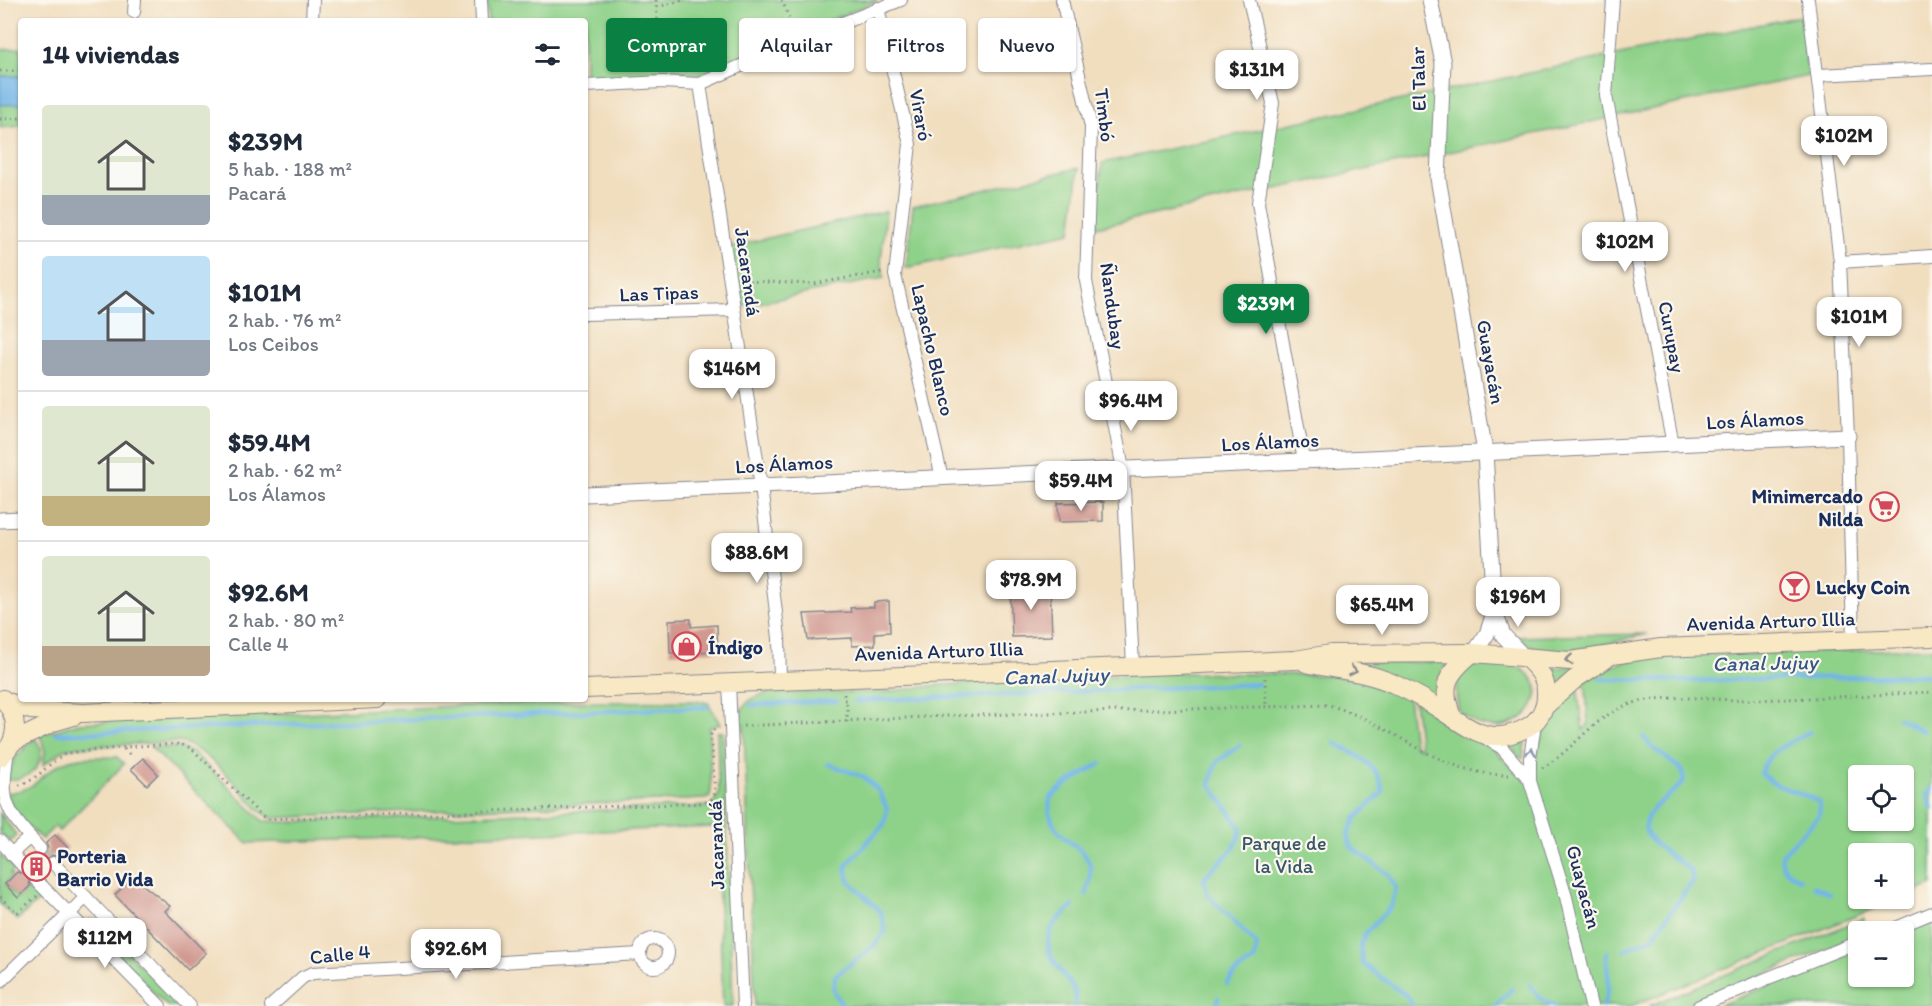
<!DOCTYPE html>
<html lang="es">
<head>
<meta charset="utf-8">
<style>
  :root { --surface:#fff; --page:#f2f2f3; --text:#1f2937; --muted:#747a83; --line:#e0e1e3; --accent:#0b8043 }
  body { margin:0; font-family:Itim,sans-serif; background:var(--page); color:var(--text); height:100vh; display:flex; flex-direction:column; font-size:22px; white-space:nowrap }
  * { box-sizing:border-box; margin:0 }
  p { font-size:20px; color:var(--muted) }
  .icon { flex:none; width:33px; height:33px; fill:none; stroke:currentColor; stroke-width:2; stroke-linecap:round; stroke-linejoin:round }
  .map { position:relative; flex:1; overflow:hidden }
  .sheet { position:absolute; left:18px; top:18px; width:570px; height:684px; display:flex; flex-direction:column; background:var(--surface); border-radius:6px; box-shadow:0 2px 4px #0004 }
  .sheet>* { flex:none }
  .guide { position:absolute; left:606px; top:18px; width:570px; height:54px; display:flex; gap:12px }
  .tools { position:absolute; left:1848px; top:765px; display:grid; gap:12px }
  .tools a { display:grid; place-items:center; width:66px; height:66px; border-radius:6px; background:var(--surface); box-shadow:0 2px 4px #0004; font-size:30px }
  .price { position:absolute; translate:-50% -51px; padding:0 14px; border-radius:12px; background:#fff; color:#222; font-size:20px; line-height:39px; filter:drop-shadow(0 2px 3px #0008) }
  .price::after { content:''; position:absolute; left:50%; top:36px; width:18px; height:14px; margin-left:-9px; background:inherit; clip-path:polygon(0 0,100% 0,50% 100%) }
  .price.current { background:var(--accent); color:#fff }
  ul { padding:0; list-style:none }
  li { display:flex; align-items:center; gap:18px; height:150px; padding:0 24px }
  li+li { border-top:2px solid var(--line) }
  li span { display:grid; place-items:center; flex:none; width:168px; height:120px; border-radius:6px; color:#555 }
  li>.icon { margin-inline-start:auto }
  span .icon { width:72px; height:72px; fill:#fffc; stroke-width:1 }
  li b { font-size:26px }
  h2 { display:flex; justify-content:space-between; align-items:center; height:72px; padding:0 24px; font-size:26px }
  .pill { padding:0 21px; border-radius:6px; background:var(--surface); box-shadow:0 2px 4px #0004; font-size:21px; line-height:54px }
  .pill.current { background:var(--accent); color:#fff }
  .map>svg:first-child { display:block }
  .green { fill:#8ed189; stroke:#548074; stroke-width:1.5; fill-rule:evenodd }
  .water { fill:#72b5e8; stroke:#4672a3; stroke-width:1.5 }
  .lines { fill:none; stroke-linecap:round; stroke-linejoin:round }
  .stream { stroke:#72b5e8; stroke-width:4.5 }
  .building { fill:#d09891 }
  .minor-tunnel { stroke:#c6bbac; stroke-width:12; stroke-dasharray:12 6; stroke-linecap:butt }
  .minor-casing { stroke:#86868e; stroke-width:14 }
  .tertiary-casing { stroke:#86868e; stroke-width:17 }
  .secondary-casing { stroke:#86868e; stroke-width:20 }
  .path { stroke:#86868e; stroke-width:3; stroke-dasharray:1.5 4.5; stroke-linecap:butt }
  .minor { stroke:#fff; stroke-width:12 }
  .tertiary { stroke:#fff; stroke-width:15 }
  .secondary { stroke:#f8e8c3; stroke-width:18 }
  .oneway { stroke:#8a8c90 }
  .oneway2 { stroke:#8d97ae }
  .labels { text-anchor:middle; stroke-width:4.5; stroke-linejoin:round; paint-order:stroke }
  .street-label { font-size:20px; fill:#1b2f5e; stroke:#fbf7ec }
  .poi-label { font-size:20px; font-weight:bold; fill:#1b2f5e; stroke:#fbf7ec; text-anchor:start }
  .park-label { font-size:20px; fill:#385869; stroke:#fbf7ec }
  .water-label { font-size:21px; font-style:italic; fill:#355787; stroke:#fbf7ec }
</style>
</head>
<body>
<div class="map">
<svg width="1932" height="1006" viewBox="0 0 1932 1006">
  <rect width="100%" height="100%" fill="#fbf7ec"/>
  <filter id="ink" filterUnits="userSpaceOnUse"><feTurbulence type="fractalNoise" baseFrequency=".0167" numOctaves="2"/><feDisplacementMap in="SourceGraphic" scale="12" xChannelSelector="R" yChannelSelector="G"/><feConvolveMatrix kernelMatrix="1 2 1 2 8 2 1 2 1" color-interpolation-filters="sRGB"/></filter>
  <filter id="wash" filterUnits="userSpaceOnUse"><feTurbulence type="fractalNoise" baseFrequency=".008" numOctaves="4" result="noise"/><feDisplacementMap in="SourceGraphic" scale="24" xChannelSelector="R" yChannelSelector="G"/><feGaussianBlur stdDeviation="1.35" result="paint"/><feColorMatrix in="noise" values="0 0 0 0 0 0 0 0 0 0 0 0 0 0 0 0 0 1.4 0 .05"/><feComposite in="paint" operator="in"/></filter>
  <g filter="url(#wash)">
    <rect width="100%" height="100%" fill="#f1debf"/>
    <g class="green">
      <polygon points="487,0 879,0 696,76 585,80 585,21 488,21"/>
      <polygon points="1801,16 1808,76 1096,227 1102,163"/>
      <polygon points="21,48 21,126 0,128 0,50"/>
      <polygon points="1079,168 1071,232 906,268 913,206"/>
      <polygon points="886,211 881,260 884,278 739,307 729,247"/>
      <path d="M1647 634C1603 643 1556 665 1515 637Z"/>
      <path d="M1932 648V885L1904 896V854H1858V898L1898 899 1631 1006H755L744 729V724H738C740 705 750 698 767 693L884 692 938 685 1172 673 1327 675 1351 678 1408 697 1414 745 1420 748 1414 700 1461 735 1494 749 1516 772 1536 766C1536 732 1555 709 1577 686L1583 730 1588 725 1586 689 1583 682C1604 669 1621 661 1645 657ZM1858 776H1904V820H1858Z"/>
      <path d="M1489 661C1511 664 1527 665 1537 687 1537 716 1508 732 1481 725 1474 723 1467 716 1460 713 1451 684 1457 668 1489 661Z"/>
      <polygon points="1447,662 1437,682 1435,697 1347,663"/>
      <polygon points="1580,665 1555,686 1550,669"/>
      <path d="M698 701 708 703 720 724 709 728 711 790 710 797 705 799 271 818 260 811C242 792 203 742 176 742L77 747 65 749 43 765 45 751 40 735 79 723 117 721 529 703Z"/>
      <polygon points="717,732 723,732 733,1006 723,1006 716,827 247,843 151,747 179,747 195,754 263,821 285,822 711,806 719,794"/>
      <path d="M35 738 41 749C42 771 26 780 6 780L15 758Z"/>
      <polygon points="1525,741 1523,758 1522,759 1508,745"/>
      <path d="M117 757 124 764 59 831 55 826 42 839C27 827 12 812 7 793 39 789 36 778 60 764 77 755 98 758 117 757Z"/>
      <polygon points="0,813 16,835 13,840 8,840 0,833"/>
      <polygon points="0,855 14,869 10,874 12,877 5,884 18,898 30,886 43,897 17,920 0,904"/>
      <polygon points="1864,918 1865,931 1858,932 1858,936 1685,1006 1649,1006"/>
      <polygon points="89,919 96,920 180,1006 167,1006 89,927 87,922"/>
      <polygon points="1932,920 1932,1006 1718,1006 1858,950 1858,976 1904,976 1904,932"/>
    </g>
    <polygon class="water" points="0,76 21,76 21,104 0,105"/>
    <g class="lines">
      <g class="stream">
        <polyline points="1600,679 1684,681 1932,675"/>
        <polyline points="855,701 1258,684"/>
        <polyline points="751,705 836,701"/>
        <polyline points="1898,718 1923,731"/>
        <polyline points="56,734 707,707"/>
        <path d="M1335 743C1358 756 1378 763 1383 792L1356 818 1348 834 1351 847 1389 875 1396 888 1392 905 1365 934 1360 946 1363 964 1408 997 1412 1006"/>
        <polyline points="828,764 864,777 879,791 887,809 884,824 846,866 849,881 881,912 885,931 874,946 835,976 833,990 843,1006"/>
        <polyline points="1932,789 1927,795 1932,808"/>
        <path d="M1800 879C1789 873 1780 869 1782 855L1819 816 1820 803C1801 790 1777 791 1761 773 1767 750 1790 743 1809 732"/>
        <polyline points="1814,886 1830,894"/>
        <path d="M1086 894C1109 836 1042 852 1050 798L1065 785 1101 763"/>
        <path d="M1073 906C1067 912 1057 919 1053 926 1032 963 1083 978 1075 1006"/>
        <path d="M1624 950 1652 938 1693 881 1691 871C1672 853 1624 837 1656 806 1665 797 1676 791 1684 781L1682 770 1653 748 1643 737"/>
        <path d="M1227 984 1236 972 1255 960 1257 945 1207 894 1204 879C1219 857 1236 857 1241 828L1210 784 1216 763 1240 745"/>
        <polyline points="1530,985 1541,999 1555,1006"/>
        <polyline points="1217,1006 1218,998"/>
        <polyline points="1495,1006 1512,989"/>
        <path d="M1603 1006C1613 986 1606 974 1607 952"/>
      </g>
    </g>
    <g id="blocks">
      <g class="building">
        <polygon points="1103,502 1103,521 1059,522 1058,503"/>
        <polygon points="1050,584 1052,636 1012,637 1010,586"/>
        <polygon points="1544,587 1545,606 1527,606 1523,598 1522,588"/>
        <polygon points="889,601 890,632 875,633 875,645 852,646 852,638 808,640 804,614 851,612 850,608 874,607 874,602"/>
        <polygon points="691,619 691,627 717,625 718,651 670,653 669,620"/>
        <polygon points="143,758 158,774 147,785 131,769"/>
        <polygon points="55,835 68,848 59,857 52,855 47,858 45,864 47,869 42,874 31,874 28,878 30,886 18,898 5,884 17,872 24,874 29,872 31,865 29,860 34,855 41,857 46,855 48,848 46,843"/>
        <polygon points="133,877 170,906 165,911 206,953 188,970 115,895"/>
      </g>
    </g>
  </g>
  <g filter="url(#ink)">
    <use href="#blocks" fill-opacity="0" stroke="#86868e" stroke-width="1.5"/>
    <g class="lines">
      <g class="minor-tunnel">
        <polyline points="40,849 53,863"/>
        <polyline points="23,866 36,880"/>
      </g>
      <defs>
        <g id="minor">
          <polyline points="481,0 482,21"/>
          <polyline points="1062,0 1091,127 1086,281 1123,469 1133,666"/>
          <polyline points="1249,0 1273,103 1258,203 1304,461"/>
          <polyline points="1613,0 1606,96 1673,445"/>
          <polyline points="1808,0 1840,262 1848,436 1853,641"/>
          <polyline points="878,8 910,144 895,275 942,478"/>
          <polyline points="134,12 135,0"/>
          <polyline points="312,21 313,0"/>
          <polyline points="1819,75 1932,69"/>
          <polyline points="700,84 761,486 779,638 780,680"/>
          <polyline points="585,86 662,82 700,84 797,41 901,0"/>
          <polyline points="1840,262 1932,256"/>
          <polyline points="585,314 734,310"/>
          <polyline points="729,682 743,1006"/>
          <polyline points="1535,723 1530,758 1530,781 1566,897 1591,1006"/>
          <polyline points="1484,737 1502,748 1530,780"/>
          <path d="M8 750C0 806 5 808 40 849"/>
          <polyline points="0,841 23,866"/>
          <polyline points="11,854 30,837"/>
          <polyline points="53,863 190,1006"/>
          <polyline points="36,880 160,1006"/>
          <polyline points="1886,932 1932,913"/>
          <circle cx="654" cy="953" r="14"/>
          <polyline points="0,982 86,897"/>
          <polyline points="271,1006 303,977 313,973 640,954"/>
          <polyline points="1699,1006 1858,942"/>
        </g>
        <g id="tertiary">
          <polyline points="1430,0 1443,63 1438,178 1485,452 1494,610 1503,635 1523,656"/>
          <polyline points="585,494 1848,436"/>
          <polyline points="0,520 21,519"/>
          <polyline points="1474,653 1487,634 1494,613"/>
        </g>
        <g id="secondary">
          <path d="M1306 663C1336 670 1366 671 1394 684 1414 693 1433 704 1450 716 1476 733 1494 745 1526 728 1538 722 1546 709 1546 695 1547 678 1537 667 1525 657"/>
          <polyline points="585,689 1295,660 1331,654 1474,653 1570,661 1661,648 1932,637"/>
          <polyline points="5,701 31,710 83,713 378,699"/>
          <polyline points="1544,707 1575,679 1606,659"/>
          <path d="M1452 717C1440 685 1447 674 1472 653"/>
          <polyline points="13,742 54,722 74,716"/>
          <path d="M0 757C19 741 20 718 3 699"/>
        </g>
      </defs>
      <use href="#minor" class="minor-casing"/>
      <use href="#tertiary" class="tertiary-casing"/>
      <use href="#secondary" class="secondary-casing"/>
      <g class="path">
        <polyline points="656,0 661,71"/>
        <polyline points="782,0 794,31"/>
        <polyline points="657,7 684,0"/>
        <polyline points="0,71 21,71"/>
        <polyline points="0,119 21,118"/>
        <polyline points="743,281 813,284 882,272"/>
        <polyline points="1265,678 1266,706"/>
        <polyline points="844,694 844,700 847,700 847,722"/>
        <path d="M743 726 945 716 1328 705C1394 723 1436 775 1509 775"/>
        <polyline points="124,749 132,757"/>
        <path d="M1542 768C1574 750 1594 716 1630 704 1665 693 1708 700 1744 700 1807 699 1869 695 1932 692"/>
        <path d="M19 785C38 781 49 761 67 753L138 746 180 744 191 748 262 816 268 819 704 803 712 799 715 793 711 734 713 730 719 728"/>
        <polyline points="0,897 17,913 37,896"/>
      </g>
      <use href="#minor" class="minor"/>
      <use href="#tertiary" class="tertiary"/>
      <use href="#secondary" class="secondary"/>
    </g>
    <defs><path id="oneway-chevron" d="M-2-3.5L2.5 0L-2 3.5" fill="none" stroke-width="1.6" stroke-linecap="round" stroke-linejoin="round" transform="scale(1.5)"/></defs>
    <g class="oneway">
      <use href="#oneway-chevron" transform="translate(1569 660) rotate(176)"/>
      <use href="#oneway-chevron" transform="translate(1353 671) rotate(12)"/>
    </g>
    <use class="oneway2" href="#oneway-chevron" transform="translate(1531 752) rotate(-85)"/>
  </g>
  <defs>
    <symbol id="supermarket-ring" viewBox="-11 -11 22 22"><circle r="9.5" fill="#fbf7ec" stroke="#d1495b" stroke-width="1.5"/><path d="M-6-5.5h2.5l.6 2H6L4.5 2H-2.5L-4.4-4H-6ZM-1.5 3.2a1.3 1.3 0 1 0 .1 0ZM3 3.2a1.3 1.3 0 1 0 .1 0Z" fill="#d1495b"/></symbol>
    <symbol id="bar-ring" viewBox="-11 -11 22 22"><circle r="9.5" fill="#fbf7ec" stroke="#d1495b" stroke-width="1.5"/><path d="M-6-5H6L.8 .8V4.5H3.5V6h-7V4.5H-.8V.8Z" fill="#d1495b"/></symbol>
    <symbol id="shop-ring" viewBox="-11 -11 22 22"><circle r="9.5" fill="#fbf7ec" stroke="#d1495b" stroke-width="1.5"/><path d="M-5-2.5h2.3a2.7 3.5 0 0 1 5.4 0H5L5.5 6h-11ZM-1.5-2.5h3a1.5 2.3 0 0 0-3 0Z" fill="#d1495b"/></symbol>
    <symbol id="building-ring" viewBox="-11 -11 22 22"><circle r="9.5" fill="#fbf7ec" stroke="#d1495b" stroke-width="1.5"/><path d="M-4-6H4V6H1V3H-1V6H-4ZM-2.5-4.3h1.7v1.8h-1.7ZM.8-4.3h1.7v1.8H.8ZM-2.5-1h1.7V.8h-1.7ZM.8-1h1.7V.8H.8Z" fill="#d1495b"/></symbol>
  </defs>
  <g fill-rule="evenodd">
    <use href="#supermarket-ring" x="1868" y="490" width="33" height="33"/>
    <use href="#bar-ring" x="1778" y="570" width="33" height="33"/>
    <use href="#shop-ring" x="670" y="630" width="33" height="33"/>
    <use href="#building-ring" x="20" y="850" width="33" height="33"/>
  </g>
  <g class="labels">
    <g class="street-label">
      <text transform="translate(1418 79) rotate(-92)" y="7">El Talar</text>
      <text transform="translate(921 115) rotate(80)" y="7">Viraró</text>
      <text transform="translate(1105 115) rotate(83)" y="7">Timbó</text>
      <text transform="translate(748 272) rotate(82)" y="7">Jacarandá</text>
      <text transform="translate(659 293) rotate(-2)" y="7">Las Tipas</text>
      <text transform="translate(1113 306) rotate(82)" y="7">Ñandubay</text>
      <text transform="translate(1672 337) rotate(79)" y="7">Curupay</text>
      <text transform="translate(933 350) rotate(77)" y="7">Lapacho Blanco</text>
      <text transform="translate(1491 362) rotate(80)" y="7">Guayacán</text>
      <text transform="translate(1755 420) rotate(-3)" y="7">Los Álamos</text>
      <text transform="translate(1270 442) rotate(-3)" y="7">Los Álamos</text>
      <text transform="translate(784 464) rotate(-3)" y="7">Los Álamos</text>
      <text transform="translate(1771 621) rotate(-2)" y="7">Avenida Arturo Illia</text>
      <text transform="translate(939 651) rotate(-2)" y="7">Avenida Arturo Illia</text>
      <text transform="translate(716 845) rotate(-92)" y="7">Jacarandá</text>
      <text transform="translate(1584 887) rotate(75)" y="7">Guayacán</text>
      <text transform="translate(340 954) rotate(-6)" y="7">Calle 4</text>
    </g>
    <g class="poi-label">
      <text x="1863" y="503" text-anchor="end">Minimercado<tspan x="1863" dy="23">Nilda</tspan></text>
      <text x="1816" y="594">Lucky Coin</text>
      <text x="708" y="654">Índigo</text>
      <text x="57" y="863">Porteria<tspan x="57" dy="23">Barrio Vida</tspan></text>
    </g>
    <g class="park-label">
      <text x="1284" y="850">Parque de<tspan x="1284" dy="23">la Vida</tspan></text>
    </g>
    <g class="water-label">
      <text transform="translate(1765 663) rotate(-1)" y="7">Canal Jujuy</text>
      <text transform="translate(1056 676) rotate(-2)" y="7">Canal Jujuy</text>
    </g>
  </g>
</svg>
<div class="tools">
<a><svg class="icon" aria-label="locate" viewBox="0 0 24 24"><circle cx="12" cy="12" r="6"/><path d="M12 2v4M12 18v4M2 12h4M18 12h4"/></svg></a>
<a>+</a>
<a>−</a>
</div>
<b class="price" style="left:1257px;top:101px">$131M</b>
<b class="price" style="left:1844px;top:167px">$102M</b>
<b class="price" style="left:1625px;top:273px">$102M</b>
<b class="price current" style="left:1266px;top:335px">$239M</b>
<b class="price" style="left:1859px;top:348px">$101M</b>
<b class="price" style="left:732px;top:400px">$146M</b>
<b class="price" style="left:1131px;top:432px">$96.4M</b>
<b class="price" style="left:1081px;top:512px">$59.4M</b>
<b class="price" style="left:757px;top:584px">$88.6M</b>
<b class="price" style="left:1031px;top:611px">$78.9M</b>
<b class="price" style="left:1518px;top:628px">$196M</b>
<b class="price" style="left:1382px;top:636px">$65.4M</b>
<b class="price" style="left:105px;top:969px">$112M</b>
<b class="price" style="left:456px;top:980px">$92.6M</b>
<div class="guide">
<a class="pill current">Comprar</a>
<a class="pill">Alquilar</a>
<a class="pill">Filtros</a>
<a class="pill">Nuevo</a>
</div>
<section class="sheet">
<h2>14 viviendas<svg class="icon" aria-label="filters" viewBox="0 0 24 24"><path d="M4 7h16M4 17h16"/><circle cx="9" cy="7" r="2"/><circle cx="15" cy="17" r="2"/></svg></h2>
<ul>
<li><span style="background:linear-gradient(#dfe7d0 75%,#9aa5b1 0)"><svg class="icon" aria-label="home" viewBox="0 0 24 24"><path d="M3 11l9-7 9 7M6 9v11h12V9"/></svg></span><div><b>$239M</b><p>5 hab. · 188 m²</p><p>Pacará</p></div></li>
<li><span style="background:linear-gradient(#bfe0f5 70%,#9aa5b1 0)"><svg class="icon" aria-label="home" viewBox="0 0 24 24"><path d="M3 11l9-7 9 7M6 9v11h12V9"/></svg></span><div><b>$101M</b><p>2 hab. · 76 m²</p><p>Los Ceibos</p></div></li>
<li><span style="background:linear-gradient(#dfe7d0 75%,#c2b280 0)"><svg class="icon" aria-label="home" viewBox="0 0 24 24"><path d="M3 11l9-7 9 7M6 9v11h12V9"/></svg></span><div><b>$59.4M</b><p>2 hab. · 62 m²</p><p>Los Álamos</p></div></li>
<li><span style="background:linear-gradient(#dfe7d0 75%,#b9a48a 0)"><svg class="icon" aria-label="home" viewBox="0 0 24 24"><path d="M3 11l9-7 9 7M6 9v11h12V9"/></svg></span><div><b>$92.6M</b><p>2 hab. · 80 m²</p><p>Calle 4</p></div></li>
</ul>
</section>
</div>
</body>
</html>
